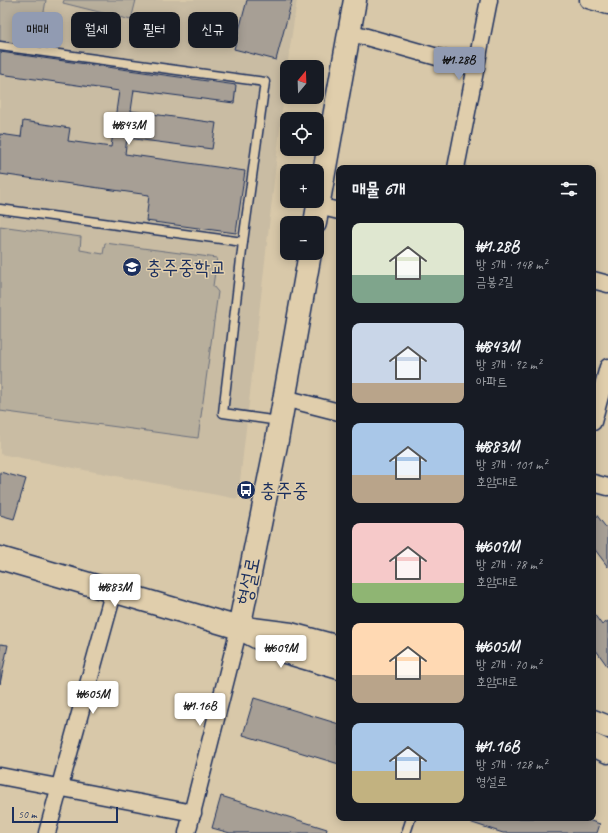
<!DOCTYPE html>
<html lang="ko">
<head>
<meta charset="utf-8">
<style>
  :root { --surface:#171b24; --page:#242831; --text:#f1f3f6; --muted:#9ea1a6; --accent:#919bb2 }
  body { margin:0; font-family:Caveat,"Poor Story",sans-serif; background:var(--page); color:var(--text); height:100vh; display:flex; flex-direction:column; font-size:15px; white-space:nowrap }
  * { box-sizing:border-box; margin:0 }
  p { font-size:13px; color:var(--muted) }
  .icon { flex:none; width:22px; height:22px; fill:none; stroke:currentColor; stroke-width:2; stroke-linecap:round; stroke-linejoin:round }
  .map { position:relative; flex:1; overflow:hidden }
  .details { position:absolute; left:336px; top:165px; width:260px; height:656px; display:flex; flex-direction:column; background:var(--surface); border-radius:8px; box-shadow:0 2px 10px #0003 }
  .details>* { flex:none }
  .guide { position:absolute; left:12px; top:12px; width:264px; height:36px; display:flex; gap:8px }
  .needle { width:26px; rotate:19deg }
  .fabs { position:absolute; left:280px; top:60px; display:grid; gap:8px }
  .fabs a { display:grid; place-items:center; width:44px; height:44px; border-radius:8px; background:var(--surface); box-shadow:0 2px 10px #0003; font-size:20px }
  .scale { position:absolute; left:12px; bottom:10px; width:106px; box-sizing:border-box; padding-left:4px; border:2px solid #1b2f5e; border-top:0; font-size:11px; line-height:14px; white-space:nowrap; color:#1b2f5e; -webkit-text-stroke:3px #e0ceac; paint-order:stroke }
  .price { position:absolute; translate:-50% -34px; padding:0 9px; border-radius:4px; background:#fff; color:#222; font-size:13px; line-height:26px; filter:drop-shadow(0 1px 2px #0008) }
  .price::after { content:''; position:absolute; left:50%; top:24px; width:12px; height:9px; margin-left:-6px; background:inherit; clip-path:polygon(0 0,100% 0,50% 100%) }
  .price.active { background:var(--accent); color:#111 }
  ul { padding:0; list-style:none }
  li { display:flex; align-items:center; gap:12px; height:100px; padding:0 16px }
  li span { display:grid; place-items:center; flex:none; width:112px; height:80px; border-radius:8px; color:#555 }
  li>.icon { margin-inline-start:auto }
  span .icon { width:48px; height:48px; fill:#fffc; stroke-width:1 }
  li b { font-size:17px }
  h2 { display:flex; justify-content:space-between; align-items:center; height:48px; padding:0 16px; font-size:17px }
  .tag { padding:0 14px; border-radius:8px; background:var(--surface); box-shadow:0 2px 10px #0003; font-size:14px; line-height:36px }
  .tag.active { background:var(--accent); color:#111 }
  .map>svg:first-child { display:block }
  .built { fill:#c9bca3 }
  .green { fill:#b8af9c; stroke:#6a6f7d }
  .building { fill:#a79f95; stroke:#1b2f5e }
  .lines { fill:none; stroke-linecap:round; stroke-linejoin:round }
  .lane-casing { stroke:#1b2f5e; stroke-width:11 }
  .street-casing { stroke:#1b2f5e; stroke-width:19 }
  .secondary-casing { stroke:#1b2f5e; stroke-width:25 }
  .lane { stroke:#e0ceac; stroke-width:8 }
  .street { stroke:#e0ceac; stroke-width:16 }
  .secondary { stroke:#e0ceac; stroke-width:22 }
  .labels { text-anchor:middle; stroke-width:3; stroke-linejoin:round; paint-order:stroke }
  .poi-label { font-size:20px; fill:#1b2f5e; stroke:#e0ceac; text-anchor:start }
  .street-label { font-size:20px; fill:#1b2f5e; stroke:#e0ceac }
</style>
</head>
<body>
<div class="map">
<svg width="608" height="833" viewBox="0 0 608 833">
  <rect width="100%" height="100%" fill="#d8c8a9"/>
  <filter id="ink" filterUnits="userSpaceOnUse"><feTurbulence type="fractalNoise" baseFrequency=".025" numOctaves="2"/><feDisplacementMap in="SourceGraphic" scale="8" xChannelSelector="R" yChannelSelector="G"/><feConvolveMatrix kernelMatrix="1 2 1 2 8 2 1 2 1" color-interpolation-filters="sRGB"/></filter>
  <g filter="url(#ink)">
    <polygon class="built" points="0,0 297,0 287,67 238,499 0,454"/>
    <g class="green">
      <polygon points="0,0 46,0 38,47 0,43"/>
      <polygon points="64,0 136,0 131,20 63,3"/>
      <polygon points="0,226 81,237 80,250 103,254 105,243 217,258 213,286 218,292 198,438 0,411"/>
    </g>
    <g class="building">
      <polygon points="247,0 292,0 276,60 234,49"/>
      <polygon points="0,52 236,85 234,103 134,90 131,111 216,123 212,149 127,138 125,154 245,171 236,233 146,221 149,195 0,174 0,134 21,137 23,121 70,128 68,141 111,147 119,91 0,74"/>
      <polygon points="0,472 26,479 14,519 0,515"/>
      <polygon points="595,513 608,530 608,567 593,547 593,514"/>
      <polygon points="594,614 602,625 608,621 608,667 593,646"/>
      <polygon points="0,644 8,645 0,684"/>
      <polygon points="254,698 339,724 339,764 243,735"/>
      <polygon points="221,796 327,829 326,833 230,833 212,828"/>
      <polygon points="457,818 582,818 600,824 597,833 503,833"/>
    </g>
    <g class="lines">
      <defs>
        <g id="lane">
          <polyline points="0,46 265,82 243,242"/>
          <polyline points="0,209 243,242 223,413 279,421"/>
          <polyline points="406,833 411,818"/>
        </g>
        <g id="street">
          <polyline points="588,0 608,6"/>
          <polyline points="349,32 476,68"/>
          <polyline points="456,168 489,0"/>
          <polyline points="318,206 339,211"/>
          <polyline points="593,280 608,284"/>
          <polyline points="284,398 339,412"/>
          <polyline points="593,422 608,367"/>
          <polyline points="593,483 608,487"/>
          <polyline points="0,776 193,813"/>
          <polyline points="47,833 114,590"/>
          <polyline points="187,833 239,628"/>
        </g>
        <g id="secondary">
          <polyline points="315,223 355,0"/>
          <polyline points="0,558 239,628 285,652 339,668"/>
          <polyline points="239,628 277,440 310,253"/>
          <polyline points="252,629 291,634 339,647"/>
          <polyline points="593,721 608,727"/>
          <polyline points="593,745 608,752"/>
        </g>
      </defs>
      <use href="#lane" class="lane-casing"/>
      <use href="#street" class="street-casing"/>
      <use href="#secondary" class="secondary-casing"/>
      <use href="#lane" class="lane"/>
      <use href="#street" class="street"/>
      <use href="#secondary" class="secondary"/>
    </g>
  </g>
  <defs>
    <symbol id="school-disc" viewBox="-11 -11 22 22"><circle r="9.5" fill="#1b2f5e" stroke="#e0ceac"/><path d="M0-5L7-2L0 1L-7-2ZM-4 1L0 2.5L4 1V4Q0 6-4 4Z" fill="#fff"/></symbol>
    <symbol id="bus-disc" viewBox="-11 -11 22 22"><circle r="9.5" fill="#1b2f5e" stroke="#e0ceac"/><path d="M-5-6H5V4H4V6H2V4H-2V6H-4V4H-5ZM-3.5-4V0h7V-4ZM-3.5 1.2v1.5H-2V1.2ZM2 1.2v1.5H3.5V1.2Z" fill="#fff"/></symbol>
  </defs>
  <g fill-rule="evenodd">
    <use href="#school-disc" x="121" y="256" width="22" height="22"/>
    <use href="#bus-disc" x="235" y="479" width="22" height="22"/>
  </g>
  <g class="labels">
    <g class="poi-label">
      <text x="146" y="274">충주중학교</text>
      <text x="260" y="497">충주중</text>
    </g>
    <g class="street-label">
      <text transform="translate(248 581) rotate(-79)" y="7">형설로</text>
    </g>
  </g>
</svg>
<div class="fabs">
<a><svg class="needle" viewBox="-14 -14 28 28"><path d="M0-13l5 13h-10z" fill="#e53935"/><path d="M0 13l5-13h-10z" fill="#9ea1a6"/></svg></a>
<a><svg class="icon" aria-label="locate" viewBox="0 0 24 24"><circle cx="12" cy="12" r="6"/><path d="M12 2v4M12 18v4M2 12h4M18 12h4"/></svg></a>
<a>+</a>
<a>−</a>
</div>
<div class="scale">50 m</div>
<b class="price active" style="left:459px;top:81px">₩1.28B</b>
<b class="price" style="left:129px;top:146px">₩843M</b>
<b class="price" style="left:115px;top:608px">₩883M</b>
<b class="price" style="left:281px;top:669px">₩609M</b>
<b class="price" style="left:93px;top:715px">₩605M</b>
<b class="price" style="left:200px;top:727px">₩1.16B</b>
<div class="guide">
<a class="tag active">매매</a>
<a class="tag">월세</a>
<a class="tag">필터</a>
<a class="tag">신규</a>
</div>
<section class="details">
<h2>매물 6개<svg class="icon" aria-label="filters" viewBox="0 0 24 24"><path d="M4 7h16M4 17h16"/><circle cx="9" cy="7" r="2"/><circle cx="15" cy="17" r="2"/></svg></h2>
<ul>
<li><span style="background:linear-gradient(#dfe7d0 65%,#7fa58c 0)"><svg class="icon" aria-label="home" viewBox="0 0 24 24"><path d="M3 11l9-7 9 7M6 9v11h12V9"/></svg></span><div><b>₩1.28B</b><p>방 5개 · 148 m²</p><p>금봉2길</p></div></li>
<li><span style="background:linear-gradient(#c9d6e8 75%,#b9a48a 0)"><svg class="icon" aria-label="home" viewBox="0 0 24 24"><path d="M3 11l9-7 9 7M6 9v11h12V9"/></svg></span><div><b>₩843M</b><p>방 3개 · 92 m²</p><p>아파트</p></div></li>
<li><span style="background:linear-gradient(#a9c7e8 65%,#b9a48a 0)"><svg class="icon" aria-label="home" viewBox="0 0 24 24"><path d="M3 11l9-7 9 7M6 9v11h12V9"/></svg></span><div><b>₩883M</b><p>방 3개 · 101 m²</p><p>호암대로</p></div></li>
<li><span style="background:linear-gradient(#f6c9c9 75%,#8fb573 0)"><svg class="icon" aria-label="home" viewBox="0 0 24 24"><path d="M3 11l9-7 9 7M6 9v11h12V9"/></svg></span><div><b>₩609M</b><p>방 2개 · 78 m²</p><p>호암대로</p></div></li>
<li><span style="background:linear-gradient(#ffd9b3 65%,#b9a48a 0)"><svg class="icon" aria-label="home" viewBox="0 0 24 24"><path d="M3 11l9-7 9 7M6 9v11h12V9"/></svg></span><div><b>₩605M</b><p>방 2개 · 70 m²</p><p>호암대로</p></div></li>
<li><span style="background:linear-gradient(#a9c7e8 60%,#c2b280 0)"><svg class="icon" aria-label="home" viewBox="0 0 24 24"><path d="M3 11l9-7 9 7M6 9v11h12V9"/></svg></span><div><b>₩1.16B</b><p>방 5개 · 128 m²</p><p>형설로</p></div></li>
</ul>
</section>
</div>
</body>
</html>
